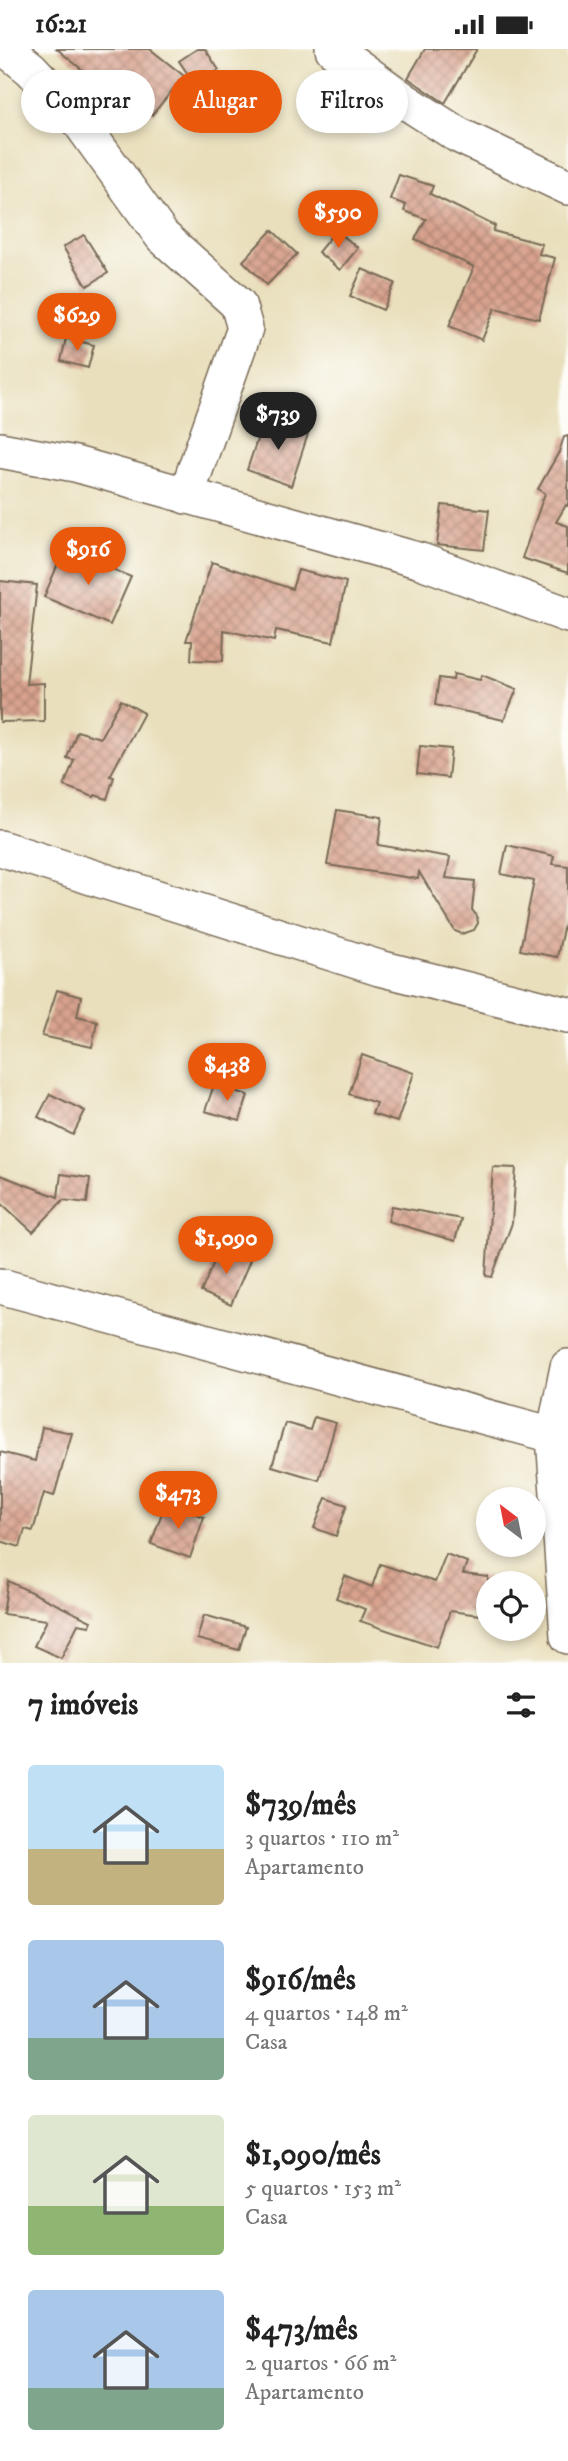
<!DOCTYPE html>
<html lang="pt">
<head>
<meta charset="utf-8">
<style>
  :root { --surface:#fff; --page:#f6f6f6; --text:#222; --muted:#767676; --accent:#ea580c }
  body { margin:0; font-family:"IM FELL DW Pica",serif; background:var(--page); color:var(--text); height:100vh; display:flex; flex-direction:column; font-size:26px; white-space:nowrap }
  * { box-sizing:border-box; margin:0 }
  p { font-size:23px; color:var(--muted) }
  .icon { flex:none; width:38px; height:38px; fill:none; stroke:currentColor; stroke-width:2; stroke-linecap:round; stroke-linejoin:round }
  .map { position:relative; height:1614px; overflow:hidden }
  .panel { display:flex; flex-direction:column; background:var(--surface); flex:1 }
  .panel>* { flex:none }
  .hud { position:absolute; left:21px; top:21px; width:527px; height:63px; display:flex; gap:14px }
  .needle { width:46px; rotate:328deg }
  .fabs { position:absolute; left:476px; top:1438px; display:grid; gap:14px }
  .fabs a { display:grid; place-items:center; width:70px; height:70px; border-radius:50%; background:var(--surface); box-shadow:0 4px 10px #0003; font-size:35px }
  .price { position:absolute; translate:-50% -60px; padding:0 16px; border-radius:24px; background:var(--accent); color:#fff; font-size:23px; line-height:46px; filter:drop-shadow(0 2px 4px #0008) }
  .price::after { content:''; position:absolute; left:50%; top:42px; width:21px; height:16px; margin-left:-10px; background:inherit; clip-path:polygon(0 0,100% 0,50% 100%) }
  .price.current { background:#222; color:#fff }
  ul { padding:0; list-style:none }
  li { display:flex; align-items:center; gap:21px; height:175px; padding:0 28px }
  li span { display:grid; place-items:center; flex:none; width:196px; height:140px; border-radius:7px; color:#555 }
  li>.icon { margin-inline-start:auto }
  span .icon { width:84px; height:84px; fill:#fffc; stroke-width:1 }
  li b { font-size:30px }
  h2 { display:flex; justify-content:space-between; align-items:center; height:84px; padding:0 28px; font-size:30px }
  .chip { padding:0 24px; border-radius:32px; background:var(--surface); box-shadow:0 4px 10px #0003; font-size:24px; line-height:63px }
  .chip.current { background:var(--accent); color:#fff }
  .status { display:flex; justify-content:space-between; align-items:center; height:49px; padding:0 35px; background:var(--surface); direction:ltr }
  .status svg { height:19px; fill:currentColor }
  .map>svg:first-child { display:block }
  .building { fill:url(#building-cross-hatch) }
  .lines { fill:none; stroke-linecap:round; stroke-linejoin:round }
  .minor-casing { stroke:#786955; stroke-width:38 }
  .minor { stroke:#fff; stroke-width:35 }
</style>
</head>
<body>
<div class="status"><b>16:21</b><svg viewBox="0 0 49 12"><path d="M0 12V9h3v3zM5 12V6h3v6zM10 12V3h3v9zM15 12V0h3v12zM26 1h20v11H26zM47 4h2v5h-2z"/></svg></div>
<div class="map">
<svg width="568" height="1614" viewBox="0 0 568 1614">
  <defs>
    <pattern id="building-cross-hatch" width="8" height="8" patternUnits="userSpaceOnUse" patternTransform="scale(1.75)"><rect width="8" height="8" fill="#d8a28e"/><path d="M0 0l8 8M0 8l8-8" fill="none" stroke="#b08473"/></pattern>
  </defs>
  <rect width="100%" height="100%" fill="#fdfcf7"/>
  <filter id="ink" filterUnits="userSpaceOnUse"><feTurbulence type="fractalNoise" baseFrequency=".0143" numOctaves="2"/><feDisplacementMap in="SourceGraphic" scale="14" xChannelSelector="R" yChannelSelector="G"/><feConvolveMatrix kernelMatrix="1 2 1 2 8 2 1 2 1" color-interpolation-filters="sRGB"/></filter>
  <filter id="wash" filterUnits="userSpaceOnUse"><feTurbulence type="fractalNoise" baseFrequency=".00686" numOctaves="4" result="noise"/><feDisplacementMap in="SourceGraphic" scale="28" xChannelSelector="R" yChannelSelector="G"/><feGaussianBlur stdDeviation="1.57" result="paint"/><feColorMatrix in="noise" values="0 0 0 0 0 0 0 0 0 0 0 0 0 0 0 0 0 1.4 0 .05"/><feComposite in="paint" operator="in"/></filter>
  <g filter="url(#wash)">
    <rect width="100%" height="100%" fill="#e9dfbc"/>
    <g id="blocks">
      <g class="building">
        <polygon points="57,0 150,0 184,27 152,66 101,25 96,32"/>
        <polygon points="197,0 205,0 219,21 196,37 179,12"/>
        <polygon points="425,0 477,0 445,54 408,29"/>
        <polygon points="399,126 433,137 430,145 495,177 493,182 542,195 539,205 555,209 539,270 495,259 482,291 449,277 474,218 415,190 426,170 404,162 406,156 390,150"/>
        <polygon points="272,181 297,205 267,236 243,212"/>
        <polygon points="336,181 358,199 340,221 318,203"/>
        <polygon points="84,186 108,224 87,237 63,198"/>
        <polygon points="362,220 395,234 383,261 350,247"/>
        <polygon points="66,289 94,296 88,319 61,312"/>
        <polygon points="264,370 308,385 291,437 247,421"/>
        <polygon points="568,387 568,457 566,456 556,473 568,477 568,524 522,509 545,444 538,440 559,403 564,388"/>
        <polygon points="442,456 489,461 484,501 437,496"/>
        <polygon points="63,503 81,511 83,507 131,528 110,576 44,548"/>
        <polygon points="212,513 292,540 298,521 346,533 333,593 276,581 274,592 224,581 223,612 191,611 192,592 186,592"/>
        <polygon points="0,532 37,536 26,635 44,634 44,672 0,673"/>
        <polygon points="454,625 480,631 482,626 517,640 504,671 435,656 439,629 453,631"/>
        <polygon points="121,651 144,664 110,727 114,728 107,750 95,746 94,748 64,737 74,711 67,709 77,682 100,689"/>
        <polygon points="420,697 451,700 448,729 417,725"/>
        <polygon points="337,761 382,768 378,796 450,808 446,829 475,832 472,861 477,867 478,874 474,881 462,885 455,882 419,823 418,830 327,816"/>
        <polygon points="507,796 554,807 552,815 568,817 568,856 557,908 520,901 534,832 501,825"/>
        <polygon points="57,941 81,948 77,967 97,972 92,998 42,987"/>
        <polygon points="362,1006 414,1024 397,1073 372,1065 376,1054 349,1045"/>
        <polygon points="214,1036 248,1046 240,1072 205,1062"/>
        <polygon points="50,1045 85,1062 73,1086 38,1068"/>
        <polygon points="493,1118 516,1119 512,1174 492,1228 486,1227"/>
        <polygon points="61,1125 90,1129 87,1154 63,1151 33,1183 0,1153 0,1126 58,1148"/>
        <polygon points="392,1157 461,1170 455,1192 388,1172"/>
        <polygon points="220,1199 250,1211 231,1256 201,1243"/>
        <polygon points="314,1368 336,1374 319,1431 272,1417 285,1374 310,1381"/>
        <polygon points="42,1378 72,1384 54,1447 44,1444 33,1482 25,1480 20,1498 0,1492 0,1403 35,1412"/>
        <polygon points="326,1449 347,1456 336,1487 314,1479"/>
        <polygon points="165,1455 204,1468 190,1509 151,1495"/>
        <polygon points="446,1505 467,1513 463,1525 488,1528 488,1567 450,1562 437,1598 360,1572 365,1560 336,1549 345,1527 372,1538 380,1515 435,1533"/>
        <polygon points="8,1532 91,1572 90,1577 78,1575 61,1609 34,1597 47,1571 3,1565"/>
        <polygon points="204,1566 246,1578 239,1601 197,1590"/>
      </g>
    </g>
  </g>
  <g filter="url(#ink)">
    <use href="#blocks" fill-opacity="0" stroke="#786955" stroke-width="2"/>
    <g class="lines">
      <defs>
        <g id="minor">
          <polyline points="6,0 31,20 77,69 162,187 238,255 245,279 186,447"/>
          <polyline points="333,0 405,52 458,86 568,138"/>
          <polyline points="0,401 75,415 421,512 568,566"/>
          <polyline points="0,799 379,919 568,966"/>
          <polyline points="0,1237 568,1390"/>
          <polyline points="568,1318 554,1387 568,1587"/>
        </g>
      </defs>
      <use href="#minor" class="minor-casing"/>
      <use href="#minor" class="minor"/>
    </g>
  </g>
</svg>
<div class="fabs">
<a><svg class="needle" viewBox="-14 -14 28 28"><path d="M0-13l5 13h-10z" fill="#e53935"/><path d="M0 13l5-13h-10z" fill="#767676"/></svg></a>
<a><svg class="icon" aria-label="locate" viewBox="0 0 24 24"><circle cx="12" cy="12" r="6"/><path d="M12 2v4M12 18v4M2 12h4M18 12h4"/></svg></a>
</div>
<b class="price" style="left:338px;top:201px">$590</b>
<b class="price" style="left:77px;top:304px">$629</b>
<b class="price current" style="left:278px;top:403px">$739</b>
<b class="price" style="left:88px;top:538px">$916</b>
<b class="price" style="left:227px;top:1054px">$438</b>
<b class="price" style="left:226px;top:1227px">$1,090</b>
<b class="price" style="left:178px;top:1482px">$473</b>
<div class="hud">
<a class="chip">Comprar</a>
<a class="chip current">Alugar</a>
<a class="chip">Filtros</a>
</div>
</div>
<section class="panel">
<h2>7 imóveis<svg class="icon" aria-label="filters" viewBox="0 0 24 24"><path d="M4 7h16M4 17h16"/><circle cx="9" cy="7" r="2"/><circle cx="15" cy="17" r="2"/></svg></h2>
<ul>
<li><span style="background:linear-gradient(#bfe0f5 60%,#c2b280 0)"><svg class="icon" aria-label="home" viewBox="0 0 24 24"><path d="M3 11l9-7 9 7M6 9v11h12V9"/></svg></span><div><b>$739/mês</b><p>3 quartos · 110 m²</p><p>Apartamento</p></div></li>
<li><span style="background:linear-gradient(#a9c7e8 70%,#7fa58c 0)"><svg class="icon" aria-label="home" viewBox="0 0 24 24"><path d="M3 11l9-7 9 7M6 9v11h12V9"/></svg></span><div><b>$916/mês</b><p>4 quartos · 148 m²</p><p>Casa</p></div></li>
<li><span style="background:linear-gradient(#dfe7d0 65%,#8fb573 0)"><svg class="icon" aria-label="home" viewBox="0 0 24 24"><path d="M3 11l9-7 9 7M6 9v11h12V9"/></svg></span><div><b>$1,090/mês</b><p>5 quartos · 153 m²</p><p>Casa</p></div></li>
<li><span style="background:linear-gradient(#a9c7e8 70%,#7fa58c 0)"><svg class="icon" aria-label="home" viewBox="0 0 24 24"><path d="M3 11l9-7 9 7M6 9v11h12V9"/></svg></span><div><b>$473/mês</b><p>2 quartos · 66 m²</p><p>Apartamento</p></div></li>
</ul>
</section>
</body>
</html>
